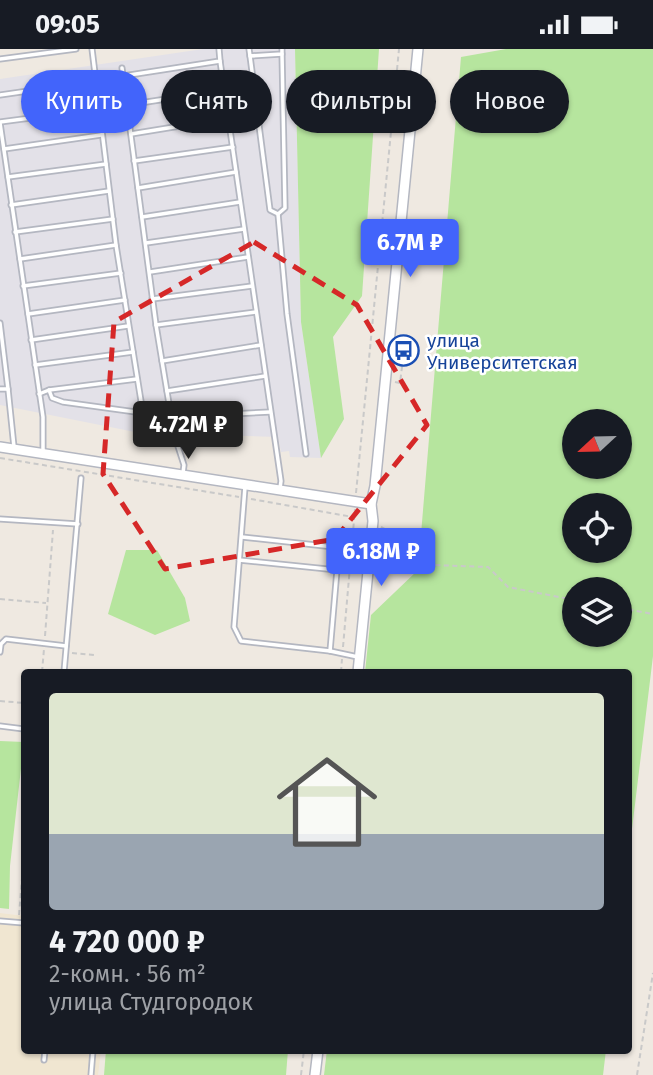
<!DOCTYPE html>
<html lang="ru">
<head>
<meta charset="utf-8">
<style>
  :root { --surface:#171b24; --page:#242831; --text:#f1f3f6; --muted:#9ea1a6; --accent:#4264fb }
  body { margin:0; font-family:"Fira Sans",sans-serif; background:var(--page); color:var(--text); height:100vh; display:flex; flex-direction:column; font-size:26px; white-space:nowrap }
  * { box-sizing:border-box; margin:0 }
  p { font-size:23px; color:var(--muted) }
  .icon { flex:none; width:38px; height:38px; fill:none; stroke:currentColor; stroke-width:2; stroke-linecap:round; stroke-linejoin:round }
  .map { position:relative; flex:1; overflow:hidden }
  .sheet { position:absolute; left:21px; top:620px; width:611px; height:385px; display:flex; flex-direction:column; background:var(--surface); border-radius:7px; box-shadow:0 2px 5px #0004 }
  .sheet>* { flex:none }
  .top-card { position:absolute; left:21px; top:21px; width:612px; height:63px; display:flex; gap:14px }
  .needle { width:46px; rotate:248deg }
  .controls { position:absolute; left:562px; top:360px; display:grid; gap:14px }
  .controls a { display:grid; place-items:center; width:70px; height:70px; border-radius:50%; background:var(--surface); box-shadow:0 2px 5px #0004; font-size:35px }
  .price { position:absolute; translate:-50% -60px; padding:0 16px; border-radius:7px; background:var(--accent); color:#fff; font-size:23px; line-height:46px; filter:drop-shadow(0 2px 4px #0008) }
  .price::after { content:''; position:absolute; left:50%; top:42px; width:21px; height:16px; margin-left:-10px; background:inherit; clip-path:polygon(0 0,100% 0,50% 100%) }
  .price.selected { background:#222; color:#fff }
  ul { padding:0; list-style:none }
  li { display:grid; align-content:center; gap:14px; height:371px; padding:0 28px }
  li span { display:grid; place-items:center; height:217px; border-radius:7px; color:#555 }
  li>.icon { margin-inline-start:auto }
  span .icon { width:126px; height:126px; fill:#fffc; stroke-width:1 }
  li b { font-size:30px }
  .pill { padding:0 24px; border-radius:32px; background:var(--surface); box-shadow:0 2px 5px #0004; font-size:24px; line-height:63px }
  .pill.selected { background:var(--accent); color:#fff }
  .status { display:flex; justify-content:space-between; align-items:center; height:49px; padding:0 35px; background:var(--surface); direction:ltr }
  .status svg { height:19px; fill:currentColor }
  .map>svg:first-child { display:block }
  .industrial { fill:#e3e1e8 }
  .education { fill:#f0e6d1 }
  .green { fill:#b6e59e; fill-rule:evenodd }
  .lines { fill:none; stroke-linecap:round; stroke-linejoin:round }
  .service-casing { stroke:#b4b7c1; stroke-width:7 }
  .tertiary-casing { stroke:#b4b7c1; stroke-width:12 }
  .path { stroke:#c9c9c9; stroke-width:2; stroke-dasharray:5 3.5; stroke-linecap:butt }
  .service { stroke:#fff; stroke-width:3.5 }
  .tertiary { stroke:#fff; stroke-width:9 }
  .marked { fill:none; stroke:#d62828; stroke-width:5; stroke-dasharray:14 9; stroke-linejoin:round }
  .labels { text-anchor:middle; stroke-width:5; stroke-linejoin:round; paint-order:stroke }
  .transit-label { font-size:19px; fill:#164399; stroke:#fff; text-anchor:start }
</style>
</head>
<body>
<div class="status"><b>09:05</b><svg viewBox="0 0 49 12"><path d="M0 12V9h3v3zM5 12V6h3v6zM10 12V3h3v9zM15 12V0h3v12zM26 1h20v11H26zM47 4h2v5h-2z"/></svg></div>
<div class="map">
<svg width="653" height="1026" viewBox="0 0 653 1026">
  <rect width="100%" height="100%" fill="#efe9e1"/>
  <polygon class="industrial" points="203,0 295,0 301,273 321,409 290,408 289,402 281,403 278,388 140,384 0,356 0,30"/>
  <polygon class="education" points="0,864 24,867 24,1001 101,1001 98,1026 0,1026"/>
  <g class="green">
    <polygon points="295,0 379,0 362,247 333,288 344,370 321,409 301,273"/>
    <path d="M506 0H653V607L628 813V623H365L371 566 418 521 461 8ZM574 373H620V418H574ZM574 457H620V502H574ZM574 541H620V586H574Z"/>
    <polygon points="126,501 157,501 185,549 190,572 155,586 108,565"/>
    <polygon points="0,692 24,693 10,817 9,860 0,859"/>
    <polygon points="106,1001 288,1001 286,1026 104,1026"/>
    <polygon points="327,1001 606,1001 603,1026 324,1026"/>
  </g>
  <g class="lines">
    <defs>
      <g id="service">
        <polyline points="92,0 116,196 145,377"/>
        <polyline points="249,0 250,7 282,5 282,0"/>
        <polyline points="250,7 270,161 278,165 285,159 282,5"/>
        <polyline points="0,10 76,0"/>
        <polyline points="220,12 281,432 280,439"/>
        <polyline points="122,19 156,276 174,385 184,416 183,424"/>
        <polyline points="123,27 220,12 219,0"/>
        <polyline points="0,46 97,32"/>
        <polyline points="127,56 225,41"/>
        <polyline points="0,73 99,60"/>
        <polyline points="0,74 43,368 43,404"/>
        <polyline points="131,85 229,69"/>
        <polyline points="4,100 101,86"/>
        <polyline points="134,112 233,98"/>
        <polyline points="8,128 106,115"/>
        <polyline points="138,139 236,123"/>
        <polyline points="11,156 109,142"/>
        <polyline points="278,165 287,265 306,405"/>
        <polyline points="142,168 240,153"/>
        <polyline points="15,183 113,170"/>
        <polyline points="146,194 244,180"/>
        <polyline points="20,210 116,196"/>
        <polyline points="150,223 248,208"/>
        <polyline points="23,237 121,224"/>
        <polyline points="152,250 252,237"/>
        <polyline points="28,265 125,251"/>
        <polyline points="0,274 8,340"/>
        <polyline points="156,276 256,263"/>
        <polyline points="31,291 128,277"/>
        <polyline points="162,312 261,296"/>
        <polyline points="35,316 133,303"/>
        <polyline points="0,340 8,340 14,398"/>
        <polyline points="49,341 52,349 63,353 143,364"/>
        <polyline points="167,342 265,327"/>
        <polyline points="39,345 49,341 137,330"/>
        <polyline points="171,368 270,363"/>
        <polyline points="0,470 78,475"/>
        <polyline points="242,488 334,498"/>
        <polyline points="239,511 337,521 330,602 241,592 234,578 245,438"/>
        <polyline points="330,602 358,608"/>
        <polyline points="0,603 1,595 6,590 66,597"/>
        <polyline points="64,623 81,429"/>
        <polyline points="0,677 24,680"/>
        <polyline points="0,872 24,874"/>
        <polyline points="44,1011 45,1001"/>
        <polyline points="91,1026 93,1001"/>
      </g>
      <g id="tertiary">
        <polyline points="0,398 371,455"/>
        <polyline points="358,623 373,472 371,455 375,437 418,0"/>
        <polyline points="315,1026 318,1001"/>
      </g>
    </defs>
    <use href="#service" class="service-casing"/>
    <use href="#tertiary" class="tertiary-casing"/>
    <g class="path">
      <polyline points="395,333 400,334 404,302"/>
      <polyline points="0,409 239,448"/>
      <polyline points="356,444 399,0"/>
      <polyline points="251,450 353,468"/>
      <polyline points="381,478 410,493 417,504 433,516 488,518 508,538 574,551"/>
      <polyline points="0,550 46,554"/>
      <polyline points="620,559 653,565"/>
      <polyline points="45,587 53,481"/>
      <polyline points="343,598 355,460"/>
      <polyline points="72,604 95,606"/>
      <polyline points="42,623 44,600"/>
      <polyline points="341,623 342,610"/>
      <polyline points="0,652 24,654"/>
      <polyline points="19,866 24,806"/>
      <polyline points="301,1026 304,1001"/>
      <polyline points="637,1026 653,924"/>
    </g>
    <use href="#service" class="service"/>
    <use href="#tertiary" class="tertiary"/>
  </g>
  <path class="marked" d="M254 193 357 256 427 376 335 490 165 520 103 425 114 273Z"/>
  <defs>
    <symbol id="bus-ring" viewBox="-11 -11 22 22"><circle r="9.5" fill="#fff" stroke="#1a4fb4" stroke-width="1.5"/><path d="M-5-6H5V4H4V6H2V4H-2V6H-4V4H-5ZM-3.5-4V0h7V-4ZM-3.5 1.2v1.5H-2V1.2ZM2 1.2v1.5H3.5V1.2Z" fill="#1a4fb4"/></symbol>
  </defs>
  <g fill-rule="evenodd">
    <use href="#bus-ring" x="386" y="284" width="35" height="35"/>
  </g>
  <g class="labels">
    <g class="transit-label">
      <text x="427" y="298">улица<tspan x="427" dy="22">Университетская</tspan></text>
    </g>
  </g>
</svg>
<div class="controls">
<a><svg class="needle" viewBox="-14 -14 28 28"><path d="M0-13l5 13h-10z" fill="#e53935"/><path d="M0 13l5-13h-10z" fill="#9ea1a6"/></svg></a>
<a><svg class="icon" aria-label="locate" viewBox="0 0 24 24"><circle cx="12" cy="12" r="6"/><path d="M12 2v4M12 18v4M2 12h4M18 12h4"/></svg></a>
<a><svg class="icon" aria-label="layers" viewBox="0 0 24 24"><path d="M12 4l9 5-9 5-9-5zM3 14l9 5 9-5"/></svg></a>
</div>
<b class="price" style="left:410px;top:230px">6.7M ₽</b>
<b class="price selected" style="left:188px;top:412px">4.72M ₽</b>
<b class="price" style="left:381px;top:539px">6.18M ₽</b>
<div class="top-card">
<a class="pill selected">Купить</a>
<a class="pill">Снять</a>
<a class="pill">Фильтры</a>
<a class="pill">Новое</a>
</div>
<section class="sheet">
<ul>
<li><span style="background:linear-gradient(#dfe7d0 65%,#9aa5b1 0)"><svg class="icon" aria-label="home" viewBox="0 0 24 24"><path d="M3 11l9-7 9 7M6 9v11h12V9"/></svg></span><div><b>4 720 000 ₽</b><p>2-комн. · 56 m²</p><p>улица Студгородок</p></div></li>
</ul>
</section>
</div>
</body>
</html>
